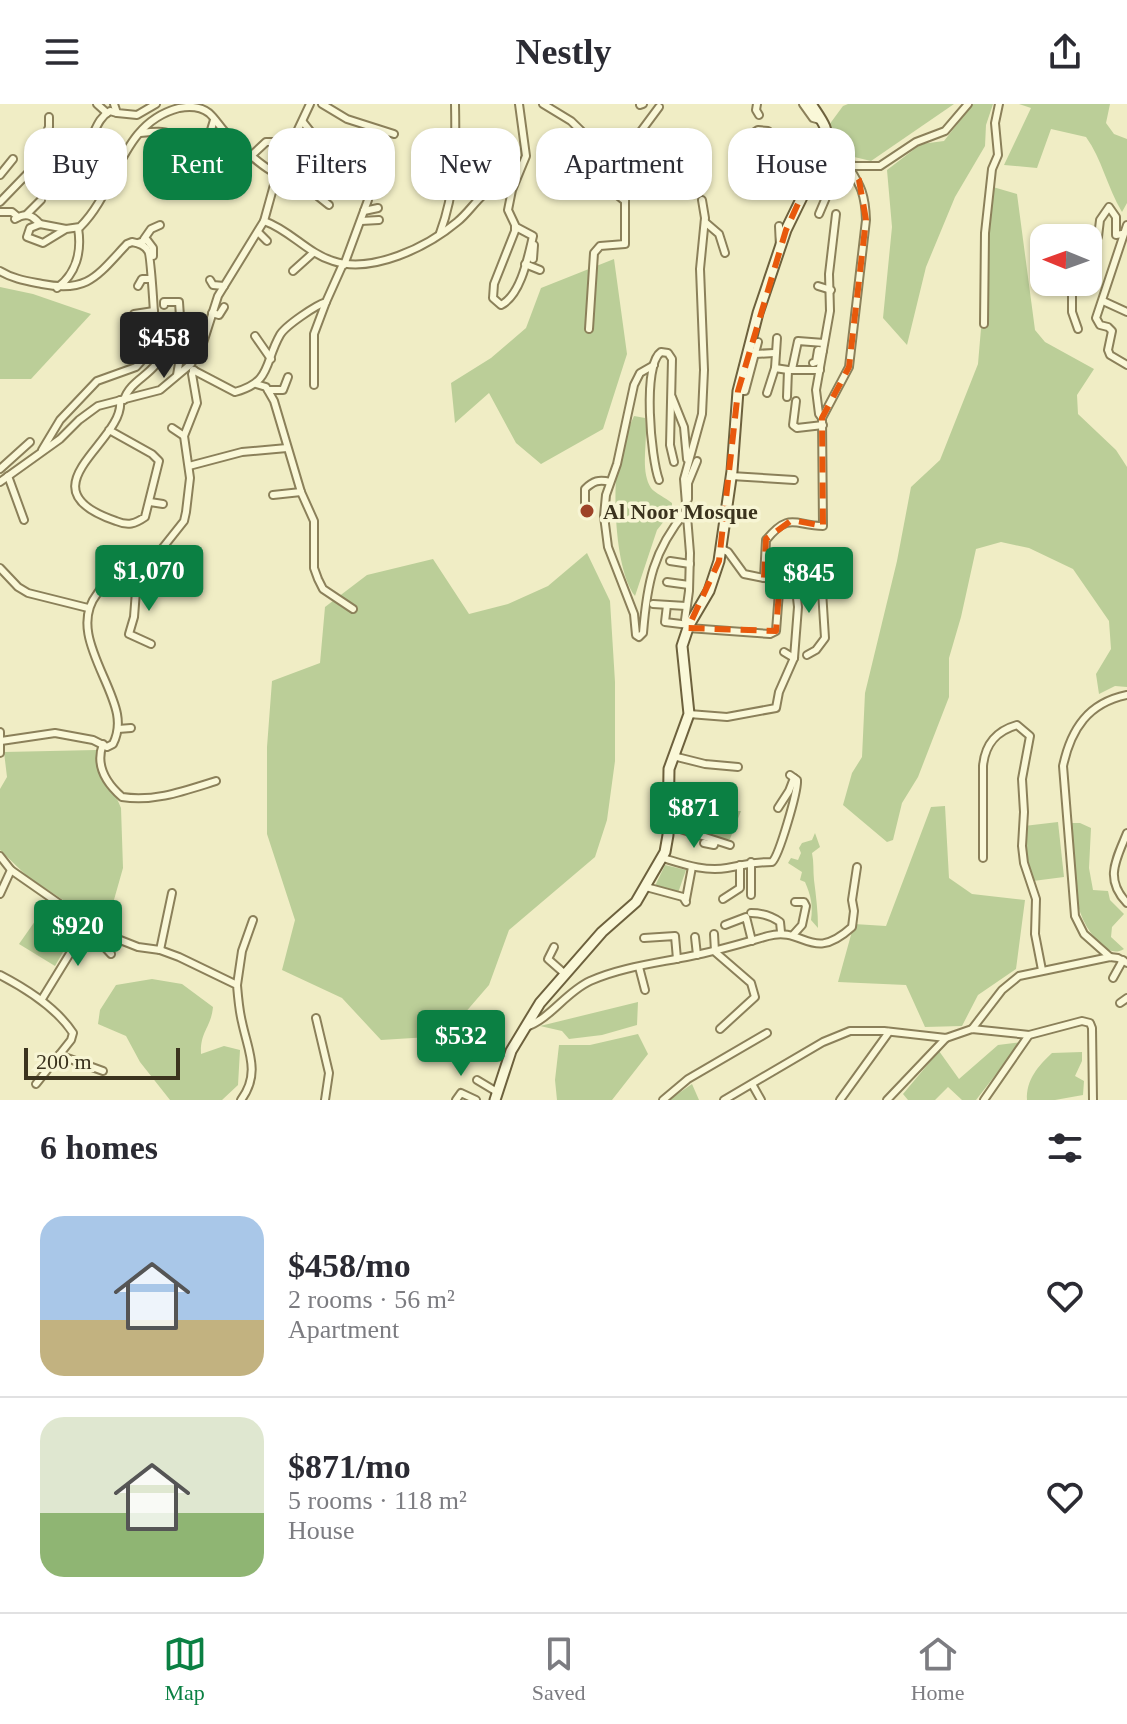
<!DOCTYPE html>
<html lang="en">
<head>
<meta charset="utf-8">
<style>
  :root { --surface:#fff; --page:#f2f2f3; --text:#2b2b33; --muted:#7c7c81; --line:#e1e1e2; --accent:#0b8043 }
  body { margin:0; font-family:"Times New Roman",serif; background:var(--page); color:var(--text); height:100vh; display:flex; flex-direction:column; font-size:30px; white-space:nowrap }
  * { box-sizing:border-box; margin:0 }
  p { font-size:26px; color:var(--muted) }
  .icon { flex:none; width:44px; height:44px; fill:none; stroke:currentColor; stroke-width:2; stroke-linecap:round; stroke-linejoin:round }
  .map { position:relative; height:996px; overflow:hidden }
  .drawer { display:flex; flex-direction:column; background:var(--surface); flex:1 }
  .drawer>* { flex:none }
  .top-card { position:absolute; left:24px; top:24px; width:1080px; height:72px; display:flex; gap:16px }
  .needle { width:52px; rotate:271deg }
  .tools { position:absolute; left:1030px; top:120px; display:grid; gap:16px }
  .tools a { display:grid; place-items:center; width:72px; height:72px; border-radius:16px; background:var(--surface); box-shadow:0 2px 6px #0004; font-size:40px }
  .scale { position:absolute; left:24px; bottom:20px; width:156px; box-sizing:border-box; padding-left:8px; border:4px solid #3b331e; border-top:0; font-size:22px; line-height:28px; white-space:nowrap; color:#3b331e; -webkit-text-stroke:6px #f7f5d4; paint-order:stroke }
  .price { position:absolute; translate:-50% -68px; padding:0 18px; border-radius:8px; background:var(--accent); color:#fff; font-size:26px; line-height:52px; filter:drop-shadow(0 2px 4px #0008) }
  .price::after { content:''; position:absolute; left:50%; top:48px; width:24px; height:18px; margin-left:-12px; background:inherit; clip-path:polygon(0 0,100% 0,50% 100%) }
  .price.on { background:#222; color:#fff }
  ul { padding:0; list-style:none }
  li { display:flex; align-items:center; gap:24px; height:200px; padding:0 40px }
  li+li { border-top:2px solid var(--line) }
  li span { display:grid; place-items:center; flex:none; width:224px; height:160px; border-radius:24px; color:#555 }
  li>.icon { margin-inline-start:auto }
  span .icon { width:96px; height:96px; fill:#fffc; stroke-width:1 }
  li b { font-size:34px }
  h2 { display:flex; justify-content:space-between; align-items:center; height:96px; padding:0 40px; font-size:34px }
  .chip { padding:0 28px; border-radius:24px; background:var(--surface); box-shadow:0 2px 6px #0004; font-size:28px; line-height:72px }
  .chip.on { background:var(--accent); color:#fff }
  header { display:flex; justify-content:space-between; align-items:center; height:104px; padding:0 40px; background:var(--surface); font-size:36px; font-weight:700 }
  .tabs { display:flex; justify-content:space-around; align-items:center; height:112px; border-top:2px solid var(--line); background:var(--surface); font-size:22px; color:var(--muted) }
  .tabs a { display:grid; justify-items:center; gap:4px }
  .tabs .on { color:var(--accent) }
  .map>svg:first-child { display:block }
  .green { fill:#bbce98 }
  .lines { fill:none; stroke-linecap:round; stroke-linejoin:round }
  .street-casing { stroke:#8b805a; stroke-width:10 }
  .secondary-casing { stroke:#6d613d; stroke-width:13 }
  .street { stroke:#faf8d8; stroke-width:6 }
  .secondary { stroke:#faf8d8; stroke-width:9 }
  .marked { fill:none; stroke:#e8590c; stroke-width:6; stroke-dasharray:16 10; stroke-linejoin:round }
  .poi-dot { fill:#9d4328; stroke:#f7f5d4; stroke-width:3 }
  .labels { text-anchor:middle; stroke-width:7; stroke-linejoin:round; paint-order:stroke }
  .poi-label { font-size:22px; font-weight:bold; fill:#3b331e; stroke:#f7f5d4; text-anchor:start }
</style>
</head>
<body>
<header><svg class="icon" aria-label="menu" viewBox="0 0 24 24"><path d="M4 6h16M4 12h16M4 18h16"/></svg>Nestly<svg class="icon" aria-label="share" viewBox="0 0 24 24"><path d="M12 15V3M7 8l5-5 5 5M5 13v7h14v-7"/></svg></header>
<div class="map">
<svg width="1127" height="996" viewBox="0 0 1127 996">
  <rect width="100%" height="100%" fill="#f0edc5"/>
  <g class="green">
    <polygon points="848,0 954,0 871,57 850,52 829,21 843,2"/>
    <polygon points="973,0 993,0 986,21 985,42 955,93 926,163 907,241 883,214 892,123 887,66 921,40 944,37"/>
    <path d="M1019 0H1110L1106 19 1114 30 1127 35V99L1122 108C1107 83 1102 55 1086 33L1051 25 1037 64 1004 61 1031 4Z"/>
    <polygon points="993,83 1017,90 1035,226 1045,238 1094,265 1077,291 1078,310 1116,346 1127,363 1127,583 1115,582 1099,590 1096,570 1111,545 1109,517 1073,465 1029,444 1001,438 976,445 961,513 949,554 949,593 918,673 902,699 893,736 887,738 843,701 852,669 862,653 865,589 897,457 911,383 940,356 978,260"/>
    <polygon points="614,155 627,250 603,325 541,360 516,339 489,289 455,319 451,279 491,254 526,224 541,184"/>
    <polygon points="0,183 33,190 91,210 31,275 0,275"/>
    <path d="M634 312 645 314C649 335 639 365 651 384 655 389 666 394 672 399V407L657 426 635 492C616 468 613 396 617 365 620 347 626 329 634 312Z"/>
    <polygon points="587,449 610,497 615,578 615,657 607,716 595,753 509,826 489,881 445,932 381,936 342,894 282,866 295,816 267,730 267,643 272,577 320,559 325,503 367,471 433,455 469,510 508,500 548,482"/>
    <polygon points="96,646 121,704 123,764 106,824 28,773 0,746 0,685 7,673 4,648"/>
    <polygon points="671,696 693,707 741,707 730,735 721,736 672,720"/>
    <polygon points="945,702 949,774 972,790 1025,796 1016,865 978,891 962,922 925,923 906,881 838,878 854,820 886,822 931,703"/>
    <polygon points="1058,718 1064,773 1033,777 1024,739 1024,722"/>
    <path d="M1069 719H1080L1091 724 1089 764 1093 786 1108 787 1110 796 1124 810 1112 823 1111 833 1124 845C1115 850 1109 847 1102 841 1068 812 1073 760 1069 719Z"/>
    <path d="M815 729 820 743 812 749C814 758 813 767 814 776 816 792 818 807 818 824L811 816C813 801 811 792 805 778L800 776 802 768 788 759 791 754 798 756 801 749 799 744 802 739 812 736Z"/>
    <polygon points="665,761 686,766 678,789 655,782"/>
    <polygon points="47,800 61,812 45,832 63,848 55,862 19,840"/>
    <path d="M152 875 182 880 213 903C211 924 200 927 201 950L224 942 240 946 238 981 222 996H170L140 958 126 932 98 920 100 906 116 881Z"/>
    <polygon points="638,898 637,921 602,931 569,935 562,927 540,922"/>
    <polygon points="638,930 648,950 612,996 557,996 555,976 559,941 590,941"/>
    <polygon points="1021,938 976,996 962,996 948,983 935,996 908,996 903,990 939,947 959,975 998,941"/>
    <path d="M1082 948V957L1075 972 1084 977 1083 991 1055 996H1027C1026 976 1038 962 1052 949Z"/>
    <polygon points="692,980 699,996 669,996"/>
  </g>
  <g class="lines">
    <defs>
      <g id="street">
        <polyline points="97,0 107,9"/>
        <polyline points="114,0 117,9 137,11 156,0"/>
        <polyline points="322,0 347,15 394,30"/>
        <polyline points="543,0 571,17 611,56 625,97 625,140 600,142 594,149 589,225"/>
        <polyline points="757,0 756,6 759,11"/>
        <polyline points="803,0 813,14 820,16"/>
        <polyline points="640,1 643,0"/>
        <polyline points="303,18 318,37 363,59 375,42 350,52"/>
        <path d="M140 29C171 26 173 27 187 52L207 39 214 16"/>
        <polyline points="829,32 843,53 854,62 880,62 916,38 945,27 968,0"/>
        <polyline points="42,35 57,41"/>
        <path d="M85 42C96 31 95 16 110 7L117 9"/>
        <polyline points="764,48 755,28 758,26 768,27 776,34 792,38 808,78"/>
        <polyline points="252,51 266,38 273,38 286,51"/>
        <polyline points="35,54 48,63"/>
        <polyline points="611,56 636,34 659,3"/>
        <polyline points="280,62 329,101"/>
        <polyline points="590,69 625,97"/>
        <polyline points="0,71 13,55"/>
        <polyline points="96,72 108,80"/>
        <polyline points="454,81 462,79 465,64"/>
        <polyline points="622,85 628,84 646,47"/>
        <polyline points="791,86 793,71 801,59"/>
        <polyline points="0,98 30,67 49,23 49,13"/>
        <polyline points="364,107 378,104"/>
        <polyline points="0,108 12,108 18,113"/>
        <polyline points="27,110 41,96"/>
        <polyline points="819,110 836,70 837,48"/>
        <path d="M836 110 829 170 830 207 816 286 819 310 822 314 849 263 866 116C865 84 858 79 843 53"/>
        <path d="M15 115C26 108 32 111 40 120"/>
        <path d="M264 117C290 126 307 149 333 157 372 170 427 143 457 118 467 110 474 99 483 91 494 82 508 77 518 66"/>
        <polyline points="361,117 379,116"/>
        <polyline points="705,118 719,130 725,149"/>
        <path d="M515 121V127L494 180 493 194 501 201C521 191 528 153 533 132L516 123 508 106 512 86 526 52 519 0"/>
        <polyline points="1127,121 1096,214 1100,221 1108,223 1112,227 1108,246 1110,251 1127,261"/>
        <polyline points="779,122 780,143"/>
        <path d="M66 125 40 120 30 124 27 133 43 139 66 125 80 123C118 86 120 19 179 4 189 2 200 2 209 9 216 15 221 25 229 32 243 44 260 62 277 70"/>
        <polyline points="258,128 267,137"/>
        <path d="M440 129C456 86 456 46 455 0"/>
        <polyline points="144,135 151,125 160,121"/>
        <polyline points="138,139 147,136 153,144 153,152"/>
        <polyline points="1088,140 1098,133 1100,116 1109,103 1116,113 1116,131 1122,130"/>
        <polyline points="533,155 534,141"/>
        <polyline points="525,160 540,166"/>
        <polyline points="344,161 368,96"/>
        <path d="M0 167C13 175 27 177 42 180 88 189 97 172 127 140L132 138C138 139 145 141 148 147 151 151 156 234 155 242L136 263 97 277 60 316 42 346"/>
        <polyline points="293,167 313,149"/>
        <polyline points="210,176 213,181 224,182"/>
        <polyline points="138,182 142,175 151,175"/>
        <polyline points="818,182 831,186"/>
        <path d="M57 184C76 170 82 148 78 124"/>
        <polyline points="1072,186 1072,208 1078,225"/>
        <polyline points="1103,197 1127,208"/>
        <polyline points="164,201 164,198 179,198 182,242 177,271"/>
        <polyline points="212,209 219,211 224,203"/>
        <polyline points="134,210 154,207"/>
        <polyline points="984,220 985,129 992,65 998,51 995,19 999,0"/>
        <polyline points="255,232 271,255"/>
        <polyline points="755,250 774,249"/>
        <polyline points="813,259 816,258 818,246 823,247"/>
        <path d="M654 261 640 269 634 281 617 360 606 391 604 412 608 443 634 510 636 531 639 533 643 529C647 479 653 447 686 407"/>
        <polyline points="775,264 777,234"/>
        <polyline points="792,265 798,237 824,239"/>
        <path d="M193 266 235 288C272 278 264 259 280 231 285 222 316 201 326 198L343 160"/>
        <polyline points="256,280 266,283 274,297 301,388 314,417 314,464 318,475 323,485 353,505"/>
        <polyline points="314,281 314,230 326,198"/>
        <polyline points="268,286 283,286 288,273"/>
        <polyline points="738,287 745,287 758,238"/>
        <polyline points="767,289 775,264 788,266"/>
        <polyline points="672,293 684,323 687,355"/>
        <polyline points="787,293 788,266 820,266"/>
        <path d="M124 296C131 273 160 270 162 244"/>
        <polyline points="796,297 793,321 797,324 823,321"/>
        <polyline points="172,324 184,332"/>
        <path d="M109 326 152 350 159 357 145 413C135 420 128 422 116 417 19 384 126 338 120 296"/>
        <polyline points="189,362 242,348 287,344"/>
        <polyline points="0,365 30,338"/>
        <polyline points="8,372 24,416"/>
        <polyline points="731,372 794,376"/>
        <path d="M659 376C651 355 642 261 661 248L668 249 672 255 670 341 674 358"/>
        <polyline points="0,378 60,335 79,316 98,302 160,286 191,260 202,242 218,192 264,117 277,70 310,0"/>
        <polyline points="273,391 301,388"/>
        <polyline points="688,395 688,379 697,357"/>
        <polyline points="150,398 163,400"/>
        <path d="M585 399V385C593 377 599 375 610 378"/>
        <path d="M722 445 728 448 744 470 764 474 766 436C790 407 795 422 823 422L822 314"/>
        <polyline points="670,457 690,460"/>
        <polyline points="0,464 18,483 28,489 88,504"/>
        <polyline points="667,478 689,481"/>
        <polyline points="136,487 134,513 129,530 151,540"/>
        <polyline points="653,500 686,502"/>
        <polyline points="667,501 665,518 689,521"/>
        <polyline points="690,518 685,516 689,487 690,449 684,375 702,310 704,266 700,165 705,114 702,96"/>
        <polyline points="688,524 770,530 776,527 780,475 764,474"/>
        <polyline points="794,554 798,503 795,475 821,471 825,534 816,546 807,551"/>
        <polyline points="689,610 727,613 776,604 779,588 794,554 784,548"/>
        <polyline points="118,625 131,624"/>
        <polyline points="0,628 0,649"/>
        <path d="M1 637 55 629 93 636 107 643 113 640C118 630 119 621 117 610 110 573 69 526 97 490 100 485 105 481 112 480 120 479 128 486 136 487L157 451 184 417 186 408 190 374 184 332 197 299 192 270 194 266"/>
        <path d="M103 640C95 661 106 679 122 693 155 698 184 687 216 677"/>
        <polyline points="673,652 705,660 738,663"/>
        <polyline points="778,704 789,687 794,674"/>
        <polyline points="668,721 730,741"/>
        <path d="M1127 729C1116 756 1104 775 1127 799"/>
        <polyline points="704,739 714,741 715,738"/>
        <path d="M0 752 11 766 100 828 138 843 160 846 179 853 237 881C238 893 239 906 242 918 248 947 261 969 241 996"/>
        <path d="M663 754C683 760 705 768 727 764 746 761 751 758 772 758 779 752 798 687 797 676L790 671"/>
        <path d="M983 754V662C985 640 996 627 1017 621L1030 632 1022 675 1024 708 1022 742 1024 759 1036 795 1035 830 1042 866"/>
        <polyline points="751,758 751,791"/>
        <polyline points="646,783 683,793 686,798"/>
        <polyline points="0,790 11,766"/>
        <polyline points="686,795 692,763"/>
        <polyline points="723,795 740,784 740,761"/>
        <path d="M751 809C762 809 770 811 780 818L781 828"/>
        <polyline points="725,821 746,813 752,837"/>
        <polyline points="87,824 111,850"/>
        <polyline points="714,830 715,847"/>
        <polyline points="793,831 802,821 806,802 804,798 795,798"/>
        <polyline points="695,833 697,851"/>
        <polyline points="644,834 675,832 677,855"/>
        <polyline points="554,843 548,855 565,870"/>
        <polyline points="160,846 172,789"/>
        <polyline points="714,847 751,879 755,893 720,925"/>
        <path d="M1110 853 1084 830 1075 812 1063 662C1071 625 1088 599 1127 591"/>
        <polyline points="639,863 645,886"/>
        <path d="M0 871C27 885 56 903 73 929L71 936 36 980"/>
        <polyline points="1113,874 1123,856"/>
        <polyline points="237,881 242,847 253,816"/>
        <polyline points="42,895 88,820"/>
        <polyline points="1120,899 1127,894"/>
        <polyline points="316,914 329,969 325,996"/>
        <path d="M526 923C550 915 566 888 590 877 621 863 658 859 691 852 717 847 743 839 768 832 805 822 811 860 852 823L854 807 852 796 857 763"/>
        <polyline points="972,925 1002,886 1019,872 1110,853 1118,854 1127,859"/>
        <polyline points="59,951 103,967"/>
        <polyline points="477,976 497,988"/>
        <polyline points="752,980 761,996"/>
        <polyline points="456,996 461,989 476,996"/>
        <polyline points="663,996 688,975 767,929"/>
        <polyline points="724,996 823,938 850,927 884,927 946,934 972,925 1029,931"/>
        <polyline points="840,996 889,928"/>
        <polyline points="887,996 946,934"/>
        <polyline points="984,996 1029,931 1082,917 1090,919 1092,924 1093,996"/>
      </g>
      <path id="secondary" d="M495 996 511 947 540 899 602 828 636 798 665 748 668 731 669 665 689 610 682 542 689 521 709 487 719 457 732 367 738 287 758 209 786 126 827 42C830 25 820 14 811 0"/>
    </defs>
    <use href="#street" class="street-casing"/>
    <use href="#secondary" class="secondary-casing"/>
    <use href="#street" class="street"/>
    <use href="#secondary" class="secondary"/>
  </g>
  <path class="marked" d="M829 32 859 76 866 116 849 263 822 314 823 422 792 416 766 435 764 474 780 475 776 527 688 524 719 457 738 287 786 126Z"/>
  <circle class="poi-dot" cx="587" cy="407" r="8"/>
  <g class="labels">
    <g class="poi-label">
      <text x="603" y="415">Al Noor Mosque</text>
    </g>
  </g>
</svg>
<div class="tools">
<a><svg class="needle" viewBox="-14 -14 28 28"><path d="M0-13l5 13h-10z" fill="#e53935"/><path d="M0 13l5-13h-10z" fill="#7c7c81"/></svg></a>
</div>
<div class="scale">200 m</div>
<b class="price on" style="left:164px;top:276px">$458</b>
<b class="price" style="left:149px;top:509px">$1,070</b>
<b class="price" style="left:809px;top:511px">$845</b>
<b class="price" style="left:694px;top:746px">$871</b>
<b class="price" style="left:78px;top:864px">$920</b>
<b class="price" style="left:461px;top:974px">$532</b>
<div class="top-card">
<a class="chip">Buy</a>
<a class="chip on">Rent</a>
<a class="chip">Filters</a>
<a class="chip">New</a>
<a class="chip">Apartment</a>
<a class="chip">House</a>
</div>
</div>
<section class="drawer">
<h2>6 homes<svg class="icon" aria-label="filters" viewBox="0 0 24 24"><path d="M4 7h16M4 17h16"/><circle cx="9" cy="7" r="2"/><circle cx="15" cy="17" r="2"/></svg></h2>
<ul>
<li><span style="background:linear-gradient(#a9c7e8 65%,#c2b280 0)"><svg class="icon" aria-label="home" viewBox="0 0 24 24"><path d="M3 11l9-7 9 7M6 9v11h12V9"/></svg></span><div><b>$458/mo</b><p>2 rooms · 56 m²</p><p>Apartment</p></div><svg class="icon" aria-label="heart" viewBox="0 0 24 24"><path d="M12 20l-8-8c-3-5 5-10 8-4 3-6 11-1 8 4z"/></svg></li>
<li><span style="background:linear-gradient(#dfe7d0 60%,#8fb573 0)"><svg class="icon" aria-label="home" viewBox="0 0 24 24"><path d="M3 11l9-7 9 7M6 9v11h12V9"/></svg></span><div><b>$871/mo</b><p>5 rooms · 118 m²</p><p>House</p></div><svg class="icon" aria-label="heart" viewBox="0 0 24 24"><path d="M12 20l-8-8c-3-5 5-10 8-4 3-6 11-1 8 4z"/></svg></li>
</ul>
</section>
<nav class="tabs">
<a class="on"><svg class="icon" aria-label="map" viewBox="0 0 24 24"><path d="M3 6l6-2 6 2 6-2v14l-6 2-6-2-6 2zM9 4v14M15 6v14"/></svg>Map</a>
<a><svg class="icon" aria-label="saved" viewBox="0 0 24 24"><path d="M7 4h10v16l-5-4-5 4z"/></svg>Saved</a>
<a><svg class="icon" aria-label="home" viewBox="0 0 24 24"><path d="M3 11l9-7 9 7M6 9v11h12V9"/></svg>Home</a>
</nav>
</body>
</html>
